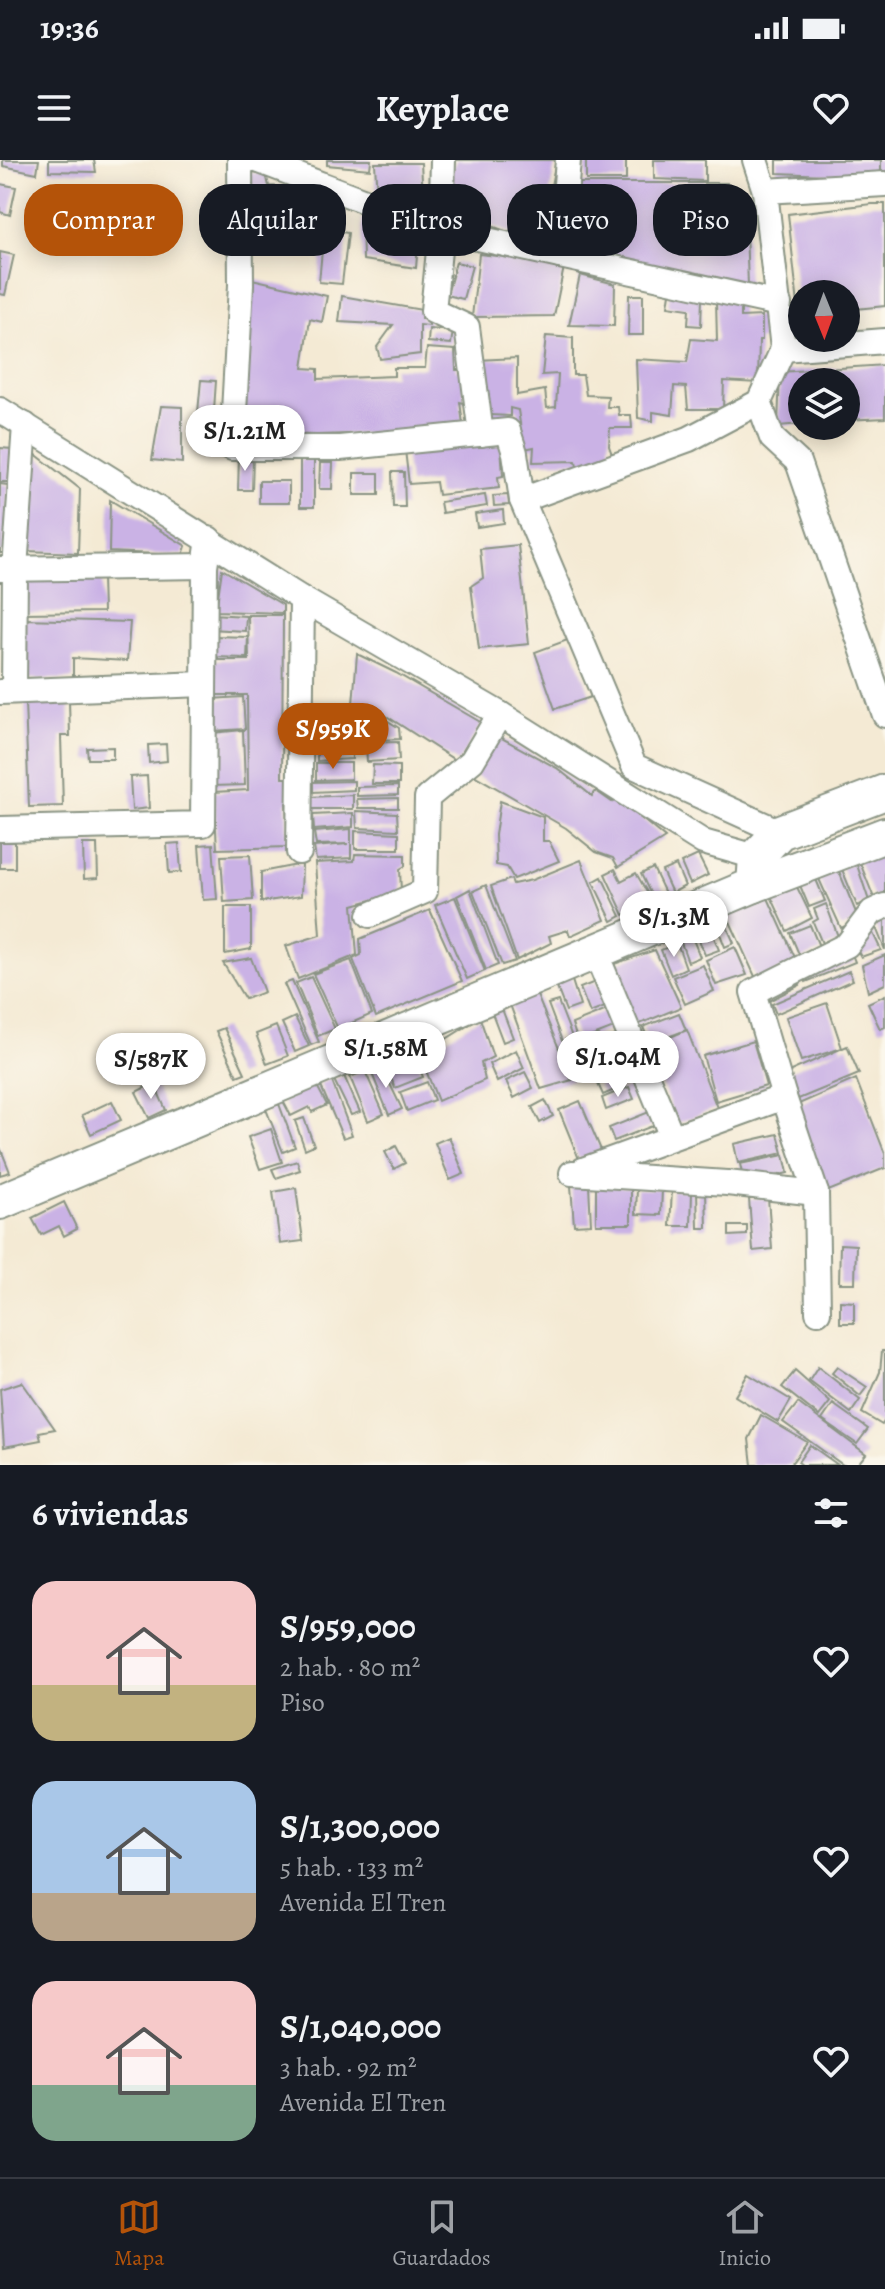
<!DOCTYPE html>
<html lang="es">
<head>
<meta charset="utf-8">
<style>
  :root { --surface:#171b24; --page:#242831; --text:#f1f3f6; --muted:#9ea1a6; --line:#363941; --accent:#b45309 }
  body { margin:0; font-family:Alegreya,serif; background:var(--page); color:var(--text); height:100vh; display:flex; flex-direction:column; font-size:30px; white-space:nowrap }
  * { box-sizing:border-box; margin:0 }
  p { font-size:26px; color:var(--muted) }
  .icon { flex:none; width:44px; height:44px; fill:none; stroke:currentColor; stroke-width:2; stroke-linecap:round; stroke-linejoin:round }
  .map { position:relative; height:1305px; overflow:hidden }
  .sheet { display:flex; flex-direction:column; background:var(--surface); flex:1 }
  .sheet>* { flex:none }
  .hud { position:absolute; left:24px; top:24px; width:838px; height:72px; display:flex; gap:16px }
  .needle { width:52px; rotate:179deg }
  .buttons { position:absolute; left:788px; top:120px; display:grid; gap:16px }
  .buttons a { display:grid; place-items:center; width:72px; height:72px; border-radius:50%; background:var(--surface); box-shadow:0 4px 20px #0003; font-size:40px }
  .price { position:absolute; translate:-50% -68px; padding:0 18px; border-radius:28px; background:#fff; color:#222; font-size:26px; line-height:52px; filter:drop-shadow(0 2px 4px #0008) }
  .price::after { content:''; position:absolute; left:50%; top:48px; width:24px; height:18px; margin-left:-12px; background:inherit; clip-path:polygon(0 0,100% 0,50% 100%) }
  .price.selected { background:var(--accent); color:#fff }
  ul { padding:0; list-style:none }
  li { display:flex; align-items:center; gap:24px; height:200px; padding:0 32px }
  li span { display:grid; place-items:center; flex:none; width:224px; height:160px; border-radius:24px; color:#555 }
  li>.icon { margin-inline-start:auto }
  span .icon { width:96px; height:96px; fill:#fffc; stroke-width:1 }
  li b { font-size:34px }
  h2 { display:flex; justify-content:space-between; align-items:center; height:96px; padding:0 32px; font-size:34px }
  .pill { padding:0 28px; border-radius:32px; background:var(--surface); box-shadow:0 4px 20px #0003; font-size:28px; line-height:72px }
  .pill.selected { background:var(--accent); color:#fff }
  .status { display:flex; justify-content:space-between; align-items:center; height:56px; padding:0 40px; background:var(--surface); direction:ltr }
  .status svg { height:22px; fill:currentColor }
  header { display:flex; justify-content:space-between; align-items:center; height:104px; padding:0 32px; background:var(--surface); font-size:36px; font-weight:600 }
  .tabs { display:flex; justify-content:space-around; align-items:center; height:112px; border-top:2px solid var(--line); background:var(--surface); font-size:22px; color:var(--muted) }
  .tabs a { display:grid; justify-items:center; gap:4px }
  .tabs .selected { color:var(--accent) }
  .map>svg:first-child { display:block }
  .building { fill:#cab2e5 }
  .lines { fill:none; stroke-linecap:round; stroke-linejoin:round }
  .street-casing { stroke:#8a9484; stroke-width:28 }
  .secondary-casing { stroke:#8a9484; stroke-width:38 }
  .street { stroke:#fff; stroke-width:24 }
  .secondary { stroke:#fff; stroke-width:34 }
</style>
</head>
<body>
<div class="status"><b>19:36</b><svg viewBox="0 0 49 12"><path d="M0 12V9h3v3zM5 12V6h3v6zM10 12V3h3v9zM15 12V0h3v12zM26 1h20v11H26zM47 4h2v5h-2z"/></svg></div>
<header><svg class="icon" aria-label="menu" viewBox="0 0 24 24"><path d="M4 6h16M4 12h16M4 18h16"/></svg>Keyplace<svg class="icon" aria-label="heart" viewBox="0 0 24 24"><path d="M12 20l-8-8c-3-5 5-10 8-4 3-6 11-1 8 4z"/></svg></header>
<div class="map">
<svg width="885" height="1305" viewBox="0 0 885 1305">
  <rect width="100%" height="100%" fill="#fbf7ec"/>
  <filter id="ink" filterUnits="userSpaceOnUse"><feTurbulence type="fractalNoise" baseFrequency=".0125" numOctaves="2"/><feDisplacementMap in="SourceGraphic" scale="16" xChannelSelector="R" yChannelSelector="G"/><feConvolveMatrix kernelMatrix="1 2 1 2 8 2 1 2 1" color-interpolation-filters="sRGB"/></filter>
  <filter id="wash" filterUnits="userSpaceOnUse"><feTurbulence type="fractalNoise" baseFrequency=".006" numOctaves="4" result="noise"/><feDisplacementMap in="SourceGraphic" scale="32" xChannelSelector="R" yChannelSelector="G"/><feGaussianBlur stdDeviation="1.8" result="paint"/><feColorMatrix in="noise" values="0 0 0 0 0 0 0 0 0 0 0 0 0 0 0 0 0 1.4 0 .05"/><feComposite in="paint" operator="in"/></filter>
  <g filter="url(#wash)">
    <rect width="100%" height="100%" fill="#f4ead4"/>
    <g id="blocks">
      <g class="building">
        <polygon points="3,0 39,0 37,13 3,6"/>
        <polygon points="49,0 94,0 96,12 49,11"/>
        <polygon points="327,0 371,0 370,9 327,5"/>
        <polygon points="456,0 556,0 549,36 559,39 543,85 471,58 469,65 452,62 450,17"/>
        <rect x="586" y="0" width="40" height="20"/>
        <polygon points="654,0 705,0 705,21 654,19"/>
        <polygon points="777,0 881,0 881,12 829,15 777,13"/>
        <polygon points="375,3 421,3 423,36 377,36"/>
        <polygon points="249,13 266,14 269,26 308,28 308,48 249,47"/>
        <polygon points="573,23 727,23 727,70 746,69 748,126 570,91"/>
        <polygon points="0,24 16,27 10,55 0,52"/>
        <polygon points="872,44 885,44 885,146 846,150 846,134 802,134 802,153 799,154 788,54"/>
        <polygon points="362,59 388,61 419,70 416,108 363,100"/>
        <polygon points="324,69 348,73 342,124 319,122"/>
        <polygon points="0,92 14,95 5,135 0,134"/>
        <polygon points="479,94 531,100 564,107 554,156 472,157"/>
        <polygon points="456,102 472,106 463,139 447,135"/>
        <polygon points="580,115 615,124 614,166 569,165"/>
        <polygon points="252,119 327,136 322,162 310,159 303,208 318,209 318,219 394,216 394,208 425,208 427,188 455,190 456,210 463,210 464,243 460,242 463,264 412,272 317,275 278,274 274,269 241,266"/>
        <polygon points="670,133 702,138 701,166 688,165 689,149 668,146"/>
        <polygon points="629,135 643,135 643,175 628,175"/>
        <polygon points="342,136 422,150 421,159 429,159 429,166 420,165 420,194 380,199 377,187 393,165 339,162"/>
        <polygon points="716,139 741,144 741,157 762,156 762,180 759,180 758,223 724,221 723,249 688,249 686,227 674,226 672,255 653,252 653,261 638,258 636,199 687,202 691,179 717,181"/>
        <polygon points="429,169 453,171 451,184 428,182"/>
        <polygon points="546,176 573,178 573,215 583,215 586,235 608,236 607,247 618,247 619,255 631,255 632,268 610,268 609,286 614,300 578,311 576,301 533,302 534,287 524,289 518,250 510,248 510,256 490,255 477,200 517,198 517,235 545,230 547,248 556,247 558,214 542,215"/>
        <polygon points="885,205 885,258 846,260 846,222 802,222 802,264 778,266 780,212"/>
        <polygon points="201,220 216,221 213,264 197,263"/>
        <polygon points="161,246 182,247 182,303 152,300"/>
        <polygon points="501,285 503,316 498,317 499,328 438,335 436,322 409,324 405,290"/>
        <polygon points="0,288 12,289 9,322 0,322"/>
        <polygon points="34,293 80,329 78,393 26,391"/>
        <polygon points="239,295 253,296 252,330 238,330"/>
        <polygon points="314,299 314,347 300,347 300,300"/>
        <polygon points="320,303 333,303 332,329 319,329"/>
        <polygon points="392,312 404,312 405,347 393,347"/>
        <rect x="354" y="313" width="25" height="22"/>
        <rect x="259" y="321" width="30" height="22"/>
        <polygon points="0,324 8,325 4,393 0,393"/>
        <polygon points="485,335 487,346 442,353 440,342"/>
        <polygon points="508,335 509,345 494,346 493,336"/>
        <polygon points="110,340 186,386 183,395 109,392"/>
        <polygon points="503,350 504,363 477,367 475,354"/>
        <polygon points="518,385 529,484 479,489 471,426 483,418 480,389"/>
        <polygon points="222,409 283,445 283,453 216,451"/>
        <polygon points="23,416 102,417 103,452 22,453"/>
        <polygon points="211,454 246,456 245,471 210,469"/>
        <polygon points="248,455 283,455 282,618 290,618 291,643 286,643 288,687 217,689 214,632 248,630 247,535 214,535 213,500 249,500"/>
        <polygon points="24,459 130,462 127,501 73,498 73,519 23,519"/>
        <polygon points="213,476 248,477 247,498 213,497"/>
        <polygon points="570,479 591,537 555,549 535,492"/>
        <polygon points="357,494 396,513 482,563 458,602 377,550 353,544"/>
        <polygon points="243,537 245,569 212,571 210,539"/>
        <polygon points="69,541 70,576 61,576 63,646 29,647 25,542"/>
        <polygon points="314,553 352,553 351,565 313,566"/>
        <polygon points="355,555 385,559 399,568 400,579 356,581"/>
        <polygon points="352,568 352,582 317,584 317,570"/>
        <polygon points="243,570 245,625 212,626 212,573"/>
        <polygon points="496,575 557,608 592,636 596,631 612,642 614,639 630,649 665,678 618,707 613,698 596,692 566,668 474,615"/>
        <polygon points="398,582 399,600 367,602 366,583"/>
        <polygon points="166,584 167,601 149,603 148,585"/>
        <polygon points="352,586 352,599 317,601 317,588"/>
        <polygon points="113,587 113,599 88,599 87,588"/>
        <polygon points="316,603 351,603 351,619 316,620"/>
        <polygon points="373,605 399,606 399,624 372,624"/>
        <polygon points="147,616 149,648 132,650 130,617"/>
        <polygon points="354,621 354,630 313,632 313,622"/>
        <polygon points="398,626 398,635 357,636 357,627"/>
        <polygon points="353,635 353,649 311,649 310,637"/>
        <polygon points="398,638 398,648 358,648 357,639"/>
        <polygon points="500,641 543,657 543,681 549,681 559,701 514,719 507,707 496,705 495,675"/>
        <polygon points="356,651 397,653 398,670 357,668"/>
        <polygon points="353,653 353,667 314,670 313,655"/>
        <polygon points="351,669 351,698 316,700 314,687 348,684 316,685 314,672"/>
        <polygon points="355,671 399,673 399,689 355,689"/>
        <rect x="0" y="682" width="15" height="26"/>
        <polygon points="179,683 181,712 169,713 167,684"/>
        <polygon points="83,684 97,684 98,718 84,719"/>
        <polygon points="213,684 217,739 203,740 199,685"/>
        <polygon points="880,686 885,696 885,733 874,738 857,695"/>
        <polygon points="355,694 405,695 405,706 400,709 401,732 353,745 357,795 298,819 286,786 320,775 315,703 354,701"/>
        <polygon points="250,695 253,740 224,742 221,696"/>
        <polygon points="698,695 708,715 690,724 681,703"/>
        <polygon points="581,700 605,760 570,776 568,770 549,776 551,783 517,800 491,726 511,719 513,724 532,720"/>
        <polygon points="856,702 869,741 857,746 841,707"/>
        <polygon points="302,704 301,736 261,742 261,712"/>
        <polygon points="676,705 685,726 672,733 662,711"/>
        <polygon points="653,708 665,733 653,739 641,714"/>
        <polygon points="615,709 621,721 636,713 652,741 624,755 605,714"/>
        <polygon points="838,709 859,760 841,768 819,719"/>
        <polygon points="602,717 621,756 612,761 593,722"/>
        <polygon points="815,717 825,741 809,747 799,723"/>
        <polygon points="486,725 515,801 502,805 473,731"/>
        <polygon points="796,725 812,758 787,771 770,734"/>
        <polygon points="470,729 498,805 486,810 457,736"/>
        <polygon points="455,737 485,811 467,819 435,745"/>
        <polygon points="768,738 797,802 757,821 727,755"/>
        <polygon points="826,744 840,782 824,788 813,762 818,759 814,749"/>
        <polygon points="225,747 251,747 251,789 225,794"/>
        <polygon points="430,750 462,821 376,857 353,799 361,795 360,779"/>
        <polygon points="724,760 734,783 725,787 716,763"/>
        <polygon points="885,760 885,790 875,765"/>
        <polygon points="709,765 719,790 705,795 696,772"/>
        <polygon points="810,765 821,791 801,799 790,773"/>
        <polygon points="869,765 881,790 861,797 855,786"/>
        <polygon points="690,772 700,797 688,802 679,777"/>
        <polygon points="677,783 686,808 671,815 661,790"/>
        <polygon points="735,787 747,815 716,825 706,800"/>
        <polygon points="655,790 681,847 635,866 611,805"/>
        <polygon points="851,792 855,802 806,822 802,812"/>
        <polygon points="885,795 885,824 868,832 862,805"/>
        <polygon points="251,798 264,832 245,839 223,803"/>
        <polygon points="351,800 372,854 338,869 313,814"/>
        <polygon points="703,805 714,831 685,844 673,817"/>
        <polygon points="849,811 853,820 776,854 772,844"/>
        <polygon points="570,814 580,846 566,851 554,820"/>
        <polygon points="797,816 800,825 769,841 764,832"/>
        <polygon points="311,817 335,869 318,876 296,823"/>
        <polygon points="292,821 319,882 311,885 284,824"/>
        <polygon points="595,822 605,847 590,853 580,828"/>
        <polygon points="534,828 572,920 541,929 508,839"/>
        <polygon points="885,835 885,867 880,869 868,843"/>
        <polygon points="499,841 513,878 503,882 489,845"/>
        <polygon points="558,841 572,877 562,881 548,844"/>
        <polygon points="827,843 842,888 801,901 786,857"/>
        <polygon points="607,850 614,868 578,882 572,864"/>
        <polygon points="679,853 686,870 650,884 643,867"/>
        <polygon points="295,857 309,886 295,892 282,863"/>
        <polygon points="480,858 493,897 481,903 485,920 438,941 418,890 446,879"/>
        <polygon points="276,866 288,896 267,904 256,874"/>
        <polygon points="224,868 245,913 237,916 216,871"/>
        <polygon points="687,870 717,948 677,963 647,887"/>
        <polygon points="618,875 626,891 577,914 569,894"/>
        <polygon points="753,881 766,926 716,941 703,896"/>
        <polygon points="847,886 859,914 796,940 784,914"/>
        <polygon points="412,888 423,917 395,928 384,899"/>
        <polygon points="516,890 524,908 497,922 489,904"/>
        <polygon points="628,897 632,908 596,921 591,910"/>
        <polygon points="380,903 402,949 389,955 370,909"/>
        <polygon points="365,911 384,954 368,961 350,917"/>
        <polygon points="525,912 533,928 514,938 506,921"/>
        <polygon points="621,914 626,925 603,935 598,924"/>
        <polygon points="344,916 360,952 351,955 334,920"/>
        <polygon points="331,919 352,975 343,978 320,924"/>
        <polygon points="856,919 885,994 885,1008 826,1032 794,946"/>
        <polygon points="427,922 434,940 407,951 400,932"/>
        <polygon points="154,923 166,950 149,958 136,932"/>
        <polygon points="316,924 327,945 312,952 309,947 291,956 283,941"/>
        <polygon points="629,927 634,939 606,950 602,938"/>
        <polygon points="545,940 553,956 540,963 532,947"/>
        <polygon points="112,941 121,960 91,974 82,955"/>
        <polygon points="580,941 601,990 579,999 559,950"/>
        <polygon points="279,944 295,987 283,992 266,949"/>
        <polygon points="649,952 655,965 614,981 609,968"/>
        <polygon points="304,958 314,985 305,989 295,961"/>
        <polygon points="271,969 282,1002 260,1009 248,977"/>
        <polygon points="778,974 783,993 738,1003 734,984"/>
        <polygon points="449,977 464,1014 450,1020 435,983"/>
        <polygon points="396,986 405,1003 394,1009 385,992"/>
        <polygon points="0,987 10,1012 0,1015"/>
        <polygon points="784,995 788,1013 744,1023 740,1004"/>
        <polygon points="297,1001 300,1010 276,1018 272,1009"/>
        <polygon points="589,1025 591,1064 574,1065 571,1026"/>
        <rect x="596" y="1027" width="35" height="37"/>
        <polygon points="296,1028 303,1081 280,1084 273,1032"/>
        <polygon points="637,1029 662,1029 661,1055 636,1054"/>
        <polygon points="672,1030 692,1031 691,1066 670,1066"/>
        <polygon points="697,1031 706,1031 707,1068 698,1068"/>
        <polygon points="768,1038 772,1089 753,1091 749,1039"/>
        <polygon points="64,1042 77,1069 64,1076 59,1066 41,1075 32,1058"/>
        <polygon points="729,1066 747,1066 747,1075 729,1076"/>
        <polygon points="840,1084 856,1085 855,1123 839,1123"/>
        <polygon points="840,1141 854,1142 854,1163 840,1163"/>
        <polygon points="882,1191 885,1191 885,1260 882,1265 862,1253 880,1212"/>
        <polygon points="818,1207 860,1240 851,1253 809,1221"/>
        <polygon points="837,1207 867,1227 860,1236 832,1213"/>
        <polygon points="795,1211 830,1242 819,1256 782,1227"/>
        <polygon points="748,1214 791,1240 778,1262 735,1236"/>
        <polygon points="22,1222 55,1269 39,1272 41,1280 4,1287 0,1229"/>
        <polygon points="798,1243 866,1294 857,1305 843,1305 783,1262"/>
        <polygon points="833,1244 868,1269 857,1284 822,1260"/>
        <polygon points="761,1255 807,1282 790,1305 752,1305 749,1279"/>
        <polygon points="810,1285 838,1305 802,1305 798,1302"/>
      </g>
    </g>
  </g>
  <g filter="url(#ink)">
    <use href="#blocks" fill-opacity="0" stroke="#8a9484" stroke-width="2"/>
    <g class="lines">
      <defs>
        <g id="street">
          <polyline points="240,0 241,125 232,288 340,288 508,271 515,293 522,340 634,606 780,672"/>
          <polyline points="257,0 441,70 779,144"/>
          <polyline points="443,0 441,70 433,151 467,167 481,274"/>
          <polyline points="765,31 885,24"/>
          <polyline points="560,96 568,0"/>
          <polyline points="783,189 885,181"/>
          <polyline points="759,242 772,278 798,302 885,555"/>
          <polyline points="0,250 302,439 500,554 703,682 756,697"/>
          <polyline points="522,340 689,279 759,242 783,189 765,31 755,0"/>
          <polyline points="0,409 205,406"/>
          <polyline points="14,531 15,409 25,265"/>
          <polyline points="0,532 204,524"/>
          <polyline points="0,669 203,664 205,406 209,379"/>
          <polyline points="299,692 302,439"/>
          <polyline points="370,755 425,731 427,638 472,601 500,554"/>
          <polyline points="595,791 672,977"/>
          <polyline points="583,1010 784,937"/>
          <polyline points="572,1013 727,1023 816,1033"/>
          <polyline points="818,1152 816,1033 784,937 753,832 847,785 872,752 885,746"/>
        </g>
        <g id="secondary">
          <polyline points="754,725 885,675"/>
          <polyline points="0,1042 754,725 756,697 780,672 885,632"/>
        </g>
      </defs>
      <use href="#street" class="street-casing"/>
      <use href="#secondary" class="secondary-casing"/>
      <use href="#street" class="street"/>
      <use href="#secondary" class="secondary"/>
    </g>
  </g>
</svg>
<div class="buttons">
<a><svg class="needle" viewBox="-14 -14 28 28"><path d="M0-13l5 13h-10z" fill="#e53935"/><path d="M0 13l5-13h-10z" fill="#9ea1a6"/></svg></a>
<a><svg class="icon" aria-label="layers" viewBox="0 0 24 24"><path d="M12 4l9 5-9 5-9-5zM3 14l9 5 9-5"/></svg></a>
</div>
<b class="price" style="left:245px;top:313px">S/1.21M</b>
<b class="price selected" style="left:333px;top:611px">S/959K</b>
<b class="price" style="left:674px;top:799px">S/1.3M</b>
<b class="price" style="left:386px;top:930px">S/1.58M</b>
<b class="price" style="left:618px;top:939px">S/1.04M</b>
<b class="price" style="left:151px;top:941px">S/587K</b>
<div class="hud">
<a class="pill selected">Comprar</a>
<a class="pill">Alquilar</a>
<a class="pill">Filtros</a>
<a class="pill">Nuevo</a>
<a class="pill">Piso</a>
</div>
</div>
<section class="sheet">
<h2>6 viviendas<svg class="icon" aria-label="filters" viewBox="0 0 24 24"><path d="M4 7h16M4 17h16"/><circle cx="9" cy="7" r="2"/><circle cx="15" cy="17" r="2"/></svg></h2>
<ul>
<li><span style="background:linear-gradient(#f6c9c9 65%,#c2b280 0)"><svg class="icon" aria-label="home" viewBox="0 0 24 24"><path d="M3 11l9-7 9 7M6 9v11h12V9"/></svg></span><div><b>S/959,000</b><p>2 hab. · 80 m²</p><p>Piso</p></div><svg class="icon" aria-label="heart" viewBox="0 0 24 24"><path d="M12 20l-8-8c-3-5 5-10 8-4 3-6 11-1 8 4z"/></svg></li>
<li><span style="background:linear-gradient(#a9c7e8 70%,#b9a48a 0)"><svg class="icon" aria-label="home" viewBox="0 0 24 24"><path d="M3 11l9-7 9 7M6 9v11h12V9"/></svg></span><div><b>S/1,300,000</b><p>5 hab. · 133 m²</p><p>Avenida El Tren</p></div><svg class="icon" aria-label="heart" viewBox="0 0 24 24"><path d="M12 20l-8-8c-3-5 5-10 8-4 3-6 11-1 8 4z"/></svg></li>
<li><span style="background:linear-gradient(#f6c9c9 65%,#7fa58c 0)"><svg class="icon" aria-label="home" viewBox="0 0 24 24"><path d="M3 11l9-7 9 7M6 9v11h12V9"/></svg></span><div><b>S/1,040,000</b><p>3 hab. · 92 m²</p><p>Avenida El Tren</p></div><svg class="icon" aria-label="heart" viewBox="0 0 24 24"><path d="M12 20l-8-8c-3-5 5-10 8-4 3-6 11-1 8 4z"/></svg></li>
</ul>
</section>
<nav class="tabs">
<a class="selected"><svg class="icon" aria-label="map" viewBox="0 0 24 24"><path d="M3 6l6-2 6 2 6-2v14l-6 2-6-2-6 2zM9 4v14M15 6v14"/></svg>Mapa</a>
<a><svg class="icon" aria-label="saved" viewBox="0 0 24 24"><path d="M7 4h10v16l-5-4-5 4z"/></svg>Guardados</a>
<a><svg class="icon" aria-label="home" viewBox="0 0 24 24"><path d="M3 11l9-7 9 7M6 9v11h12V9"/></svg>Inicio</a>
</nav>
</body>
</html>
